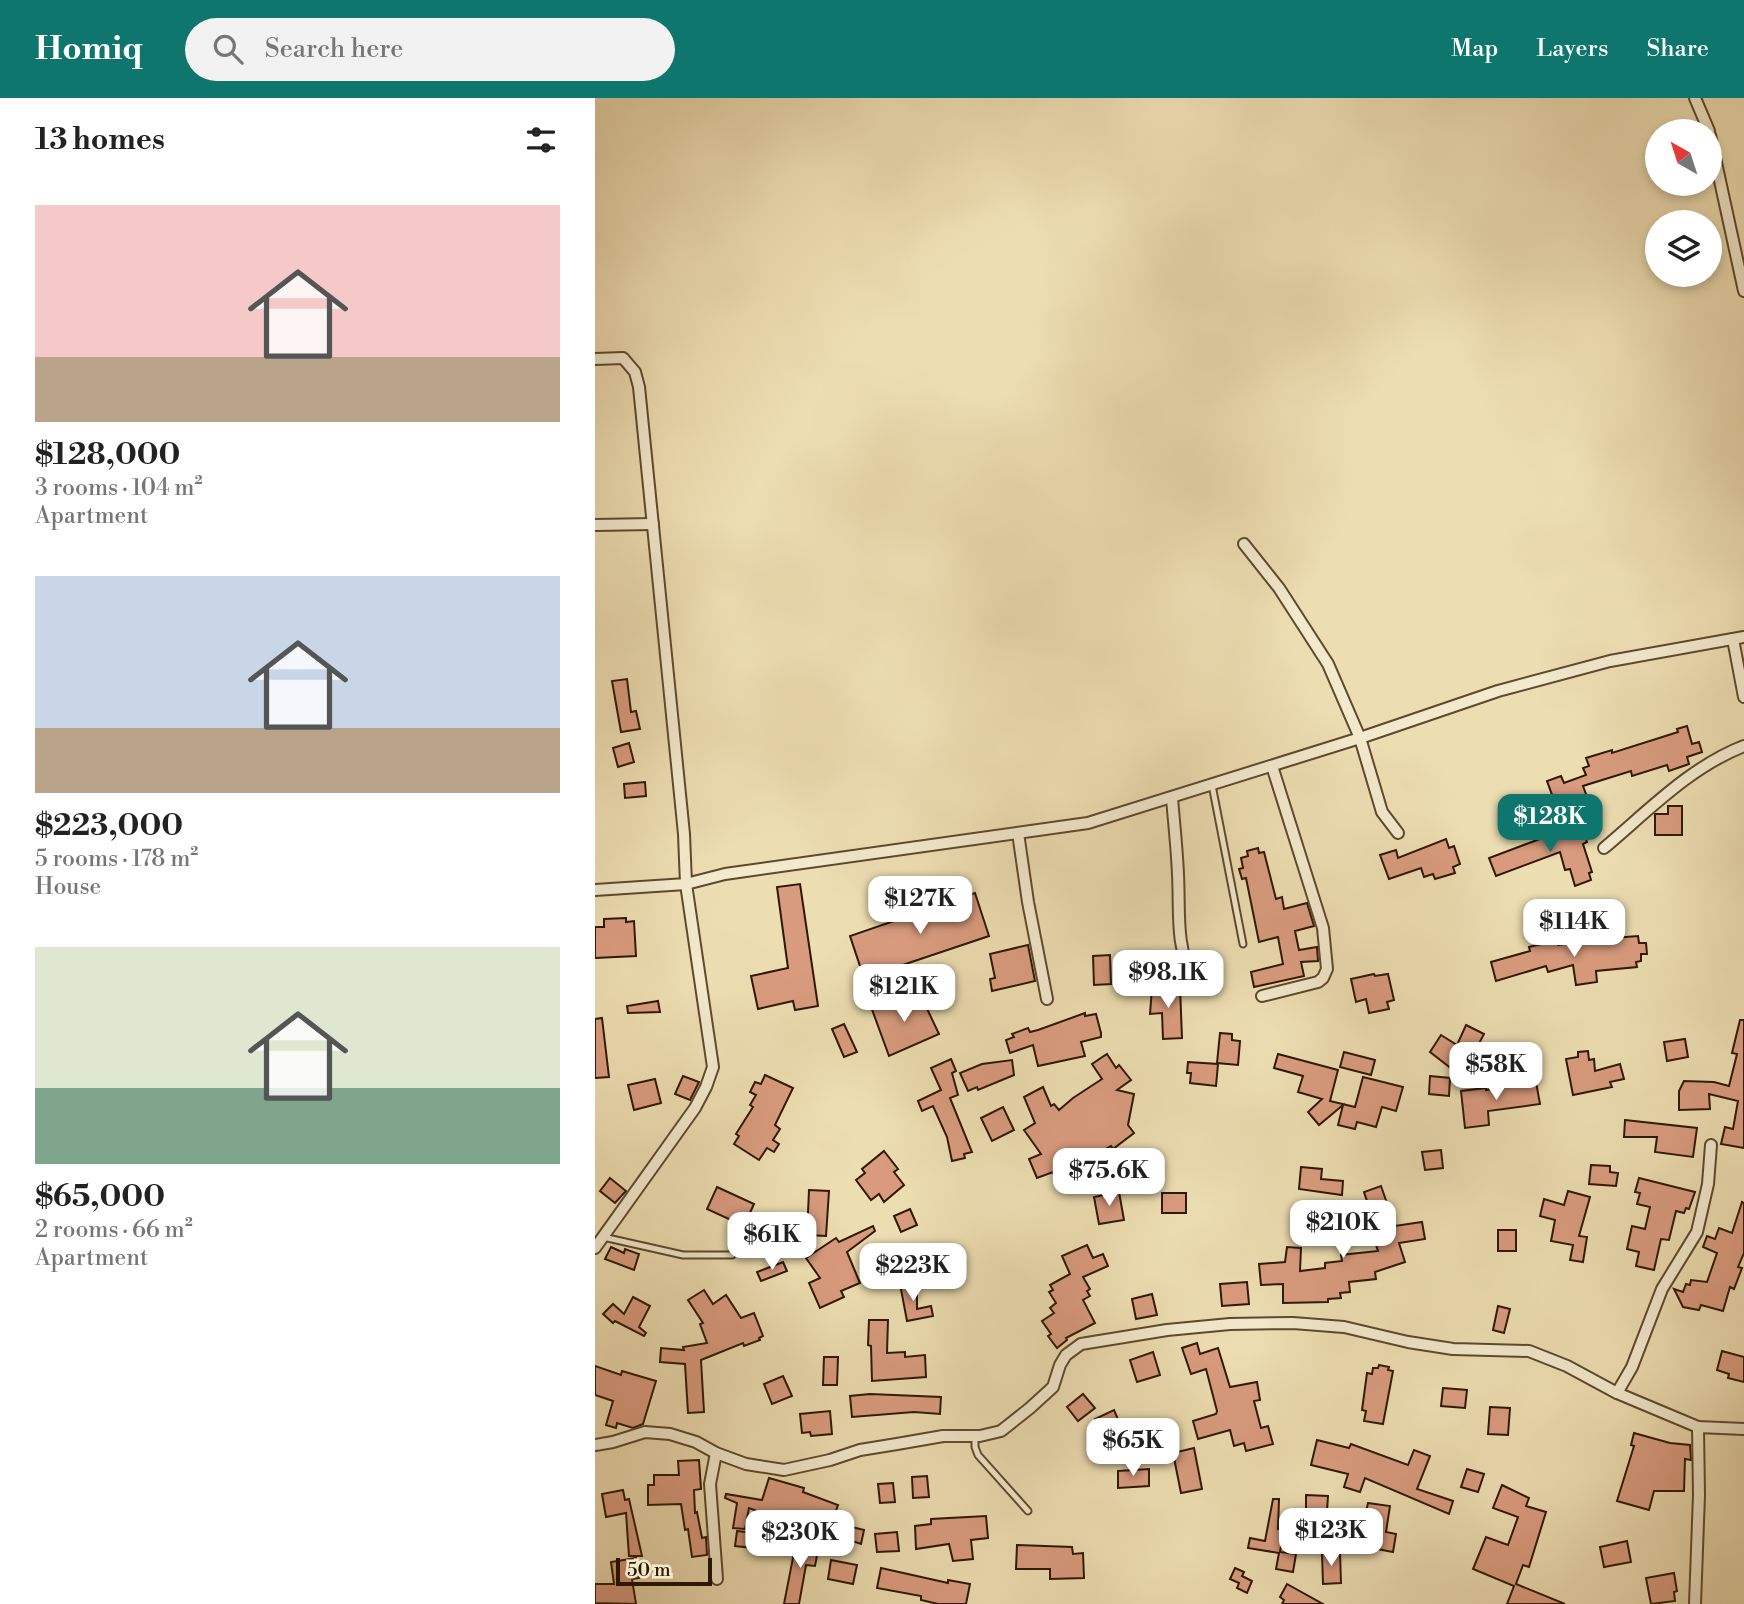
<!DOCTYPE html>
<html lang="en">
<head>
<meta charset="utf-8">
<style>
  :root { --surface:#fff; --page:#f2f2f2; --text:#222; --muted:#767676; --accent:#0f766e }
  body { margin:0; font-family:"Libre Bodoni",serif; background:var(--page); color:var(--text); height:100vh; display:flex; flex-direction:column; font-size:26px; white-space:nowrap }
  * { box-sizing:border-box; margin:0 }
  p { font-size:23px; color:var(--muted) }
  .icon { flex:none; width:38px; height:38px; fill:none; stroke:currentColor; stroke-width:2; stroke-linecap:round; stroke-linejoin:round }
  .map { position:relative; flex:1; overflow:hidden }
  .sheet { display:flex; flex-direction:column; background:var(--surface); width:595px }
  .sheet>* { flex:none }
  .needle { width:46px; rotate:321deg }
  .fabs { position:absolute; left:1050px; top:21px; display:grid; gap:14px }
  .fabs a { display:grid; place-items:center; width:77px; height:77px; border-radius:50%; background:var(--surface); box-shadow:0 4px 10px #0003; font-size:35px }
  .scale { position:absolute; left:21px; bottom:18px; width:96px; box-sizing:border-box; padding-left:7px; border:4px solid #2e1800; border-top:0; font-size:19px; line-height:24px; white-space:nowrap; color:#2e1800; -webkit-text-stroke:5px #f3e9cd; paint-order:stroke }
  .price { position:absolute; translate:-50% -60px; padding:0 16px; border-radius:14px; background:#fff; color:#222; font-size:23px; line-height:46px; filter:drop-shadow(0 2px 4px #0008) }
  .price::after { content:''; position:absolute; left:50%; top:42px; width:21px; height:16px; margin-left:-10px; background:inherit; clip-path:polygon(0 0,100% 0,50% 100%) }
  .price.active { background:var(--accent); color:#fff }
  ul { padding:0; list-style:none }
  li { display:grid; align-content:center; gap:14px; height:371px; padding:0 35px }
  li span { display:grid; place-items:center; height:217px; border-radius:0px; color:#555 }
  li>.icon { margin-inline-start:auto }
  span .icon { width:126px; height:126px; fill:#fffc; stroke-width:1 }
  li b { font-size:30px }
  h2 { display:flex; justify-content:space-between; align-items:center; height:84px; padding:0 35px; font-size:30px }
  header { display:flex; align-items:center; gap:42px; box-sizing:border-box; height:98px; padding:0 35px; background:var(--accent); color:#fff }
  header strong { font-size:33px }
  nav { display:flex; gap:38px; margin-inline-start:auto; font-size:24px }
  .search { width:490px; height:63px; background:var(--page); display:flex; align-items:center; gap:18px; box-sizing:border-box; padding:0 24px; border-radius:38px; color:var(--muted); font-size:26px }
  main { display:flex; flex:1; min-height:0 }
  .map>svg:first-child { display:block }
  .building { fill:#d99b7f; stroke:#2e1800; stroke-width:2 }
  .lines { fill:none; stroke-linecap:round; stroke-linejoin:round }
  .lane-casing { stroke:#5e492c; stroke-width:9 }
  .street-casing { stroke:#5e492c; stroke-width:14 }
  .lane { stroke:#f3e9cd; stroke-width:5 }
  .street { stroke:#f3e9cd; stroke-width:10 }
</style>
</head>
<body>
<header>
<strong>Homiq</strong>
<div class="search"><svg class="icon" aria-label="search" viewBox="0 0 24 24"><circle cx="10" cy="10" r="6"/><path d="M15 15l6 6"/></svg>Search here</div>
<nav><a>Map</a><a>Layers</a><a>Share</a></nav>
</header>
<main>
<section class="sheet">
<h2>13 homes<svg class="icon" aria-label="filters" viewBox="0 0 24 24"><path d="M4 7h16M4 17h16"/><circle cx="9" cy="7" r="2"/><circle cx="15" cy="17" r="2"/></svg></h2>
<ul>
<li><span style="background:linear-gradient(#f6c9c9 70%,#b9a48a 0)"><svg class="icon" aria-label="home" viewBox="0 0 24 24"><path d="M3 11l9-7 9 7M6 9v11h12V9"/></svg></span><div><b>$128,000</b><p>3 rooms · 104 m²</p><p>Apartment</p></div></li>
<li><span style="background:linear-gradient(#c9d6e8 70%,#b9a48a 0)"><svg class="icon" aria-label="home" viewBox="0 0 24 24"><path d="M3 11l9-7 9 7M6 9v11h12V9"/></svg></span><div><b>$223,000</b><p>5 rooms · 178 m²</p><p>House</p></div></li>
<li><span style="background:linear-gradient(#dfe7d0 65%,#7fa58c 0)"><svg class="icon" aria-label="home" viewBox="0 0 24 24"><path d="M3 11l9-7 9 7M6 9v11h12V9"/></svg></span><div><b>$65,000</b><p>2 rooms · 66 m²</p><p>Apartment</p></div></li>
</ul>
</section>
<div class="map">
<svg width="1149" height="1506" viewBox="0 0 1149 1506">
  <rect width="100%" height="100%" fill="#edddb2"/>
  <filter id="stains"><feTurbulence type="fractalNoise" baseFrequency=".00286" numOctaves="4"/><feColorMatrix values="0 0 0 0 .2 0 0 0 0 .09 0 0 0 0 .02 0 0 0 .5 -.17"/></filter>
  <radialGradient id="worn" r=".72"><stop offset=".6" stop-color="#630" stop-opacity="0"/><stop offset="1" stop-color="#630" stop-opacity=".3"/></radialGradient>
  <g class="building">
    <polygon points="32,581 36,614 41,613 45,631 26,634 17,583"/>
    <polygon points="1092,628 1097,646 1104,644 1107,654 1092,659 1094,666 1074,673 1072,667 1037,678 1036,673 988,688 994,704 963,713 952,683 966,678 969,685 991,677 988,670 994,668 991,660 1017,652 1017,655 1083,634 1082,631"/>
    <polygon points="34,645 39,664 23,669 18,650"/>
    <polygon points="50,684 51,698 30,700 29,686"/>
    <polygon points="1073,708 1087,708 1087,737 1060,737 1060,716 1073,716"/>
    <polygon points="985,726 992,744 988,746 997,774 994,775 996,782 980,788 975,771 970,772 965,754 901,778 894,760"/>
    <polygon points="851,741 854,750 859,748 865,766 858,769 860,775 840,781 838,776 829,779 826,770 794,781 785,757 801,752 803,760"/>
    <polygon points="663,750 664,755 669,754 681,801 687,799 689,811 712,805 719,828 700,833 704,852 722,849 723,863 706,864 709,878 659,889 656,874 688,866 683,839 664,844 651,780 647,781 644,771 648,770 646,760 653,758 652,753"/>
    <polygon points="205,786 223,908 200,912 198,903 163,911 156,878 193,870 182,789"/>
    <polygon points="380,795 394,838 269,880 255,838"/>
    <polygon points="31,820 31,824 39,823 41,858 0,860 0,829 9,829 9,821"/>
    <polygon points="1043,838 1044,845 1051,845 1052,856 1046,856 1046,863 1041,864 1042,869 1001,873 1002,884 981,887 978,867 953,874 951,868 901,883 896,864 935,853 934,849 962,842 963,847 997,843 998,846 1019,844 1018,840"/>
    <polygon points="433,847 440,883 397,893 395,881 400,880 395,856"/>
    <polygon points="515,857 516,886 499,887 498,858"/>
    <polygon points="779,876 780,878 793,876 799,902 792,904 794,911 774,915 771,901 761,904 756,881"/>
    <polygon points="585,889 587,940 568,941 567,915 555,916 557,890"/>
    <polygon points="326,898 344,936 294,958 275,906 292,899 297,911"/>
    <polygon points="63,903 65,914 33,915 32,908"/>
    <polygon points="490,915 490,918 501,916 506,935 506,939 486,944 490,958 443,968 438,947 415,955 411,942 419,939 417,936 433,930 435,934 443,932"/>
    <polygon points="7,920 14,979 0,980 0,921"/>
    <polygon points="1145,922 1149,922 1149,1050 1126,1046 1130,1029 1138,1031 1143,1003 1114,996 1115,1011 1084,1012 1084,993 1089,983 1119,984 1134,988 1142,956 1137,955"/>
    <polygon points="249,926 262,954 249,959 237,931"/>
    <polygon points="871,927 889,936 879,955 871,951 857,971 835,954 846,937 862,947"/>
    <polygon points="625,935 637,936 637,942 645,943 643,967 622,965"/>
    <polygon points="1090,941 1093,959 1072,963 1069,944"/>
    <polygon points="993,953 994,962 999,961 1000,973 1025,966 1029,981 1015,984 1017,989 978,997 971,961 983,959 983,954"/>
    <polygon points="749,954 780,962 776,977 745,969"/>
    <polygon points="512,956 521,970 524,967 536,982 522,992 539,996 533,1027 539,1035 518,1051 516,1048 476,1069 478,1076 460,1081 458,1074 442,1080 434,1061 446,1056 429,1032 440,1025 429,999 448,989 456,1008 459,1006 464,1012 478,1000 507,981 497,966"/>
    <polygon points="683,956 743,972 735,1003 760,1009 768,979 808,989 801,1013 787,1009 781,1029 762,1024 760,1031 743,1027 748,1007 724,1027 713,1014 727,1001 703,994 708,978 679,970"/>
    <polygon points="356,961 361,973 357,975 363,997 355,1000 377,1054 369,1056 370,1060 357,1063 352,1039 338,1008 327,1013 323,1003 346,992 336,970"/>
    <polygon points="417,962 419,977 383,992 382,989 373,993 365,975 387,966"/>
    <polygon points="593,964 623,966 621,988 595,985 596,975 592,975"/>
    <polygon points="170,977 198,990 180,1027 185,1031 178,1042 184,1046 179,1054 172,1050 164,1062 139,1046 144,1038 141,1036 158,1009 155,1007 161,997 155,994 160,984 166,986"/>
    <polygon points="88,978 104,984 95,1002 80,996"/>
    <polygon points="835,978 855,980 854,998 834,996"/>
    <polygon points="60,981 66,1005 39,1012 33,987"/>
    <polygon points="941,984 945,1006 893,1013 894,1027 870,1030 866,993 891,990 891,992"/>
    <polygon points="408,1009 419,1032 397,1043 386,1020"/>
    <polygon points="1030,1022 1102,1030 1098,1059 1060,1054 1062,1039 1029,1039"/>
    <polygon points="846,1052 848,1070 830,1072 827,1054"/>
    <polygon points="289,1053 303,1071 299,1074 309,1087 289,1104 284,1096 276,1102 261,1082 270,1075 267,1071"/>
    <polygon points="996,1067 1015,1068 1015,1074 1023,1075 1021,1088 994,1086"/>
    <polygon points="706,1069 727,1071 726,1081 748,1083 747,1097 704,1091"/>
    <polygon points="15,1080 31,1093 20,1105 5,1093"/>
    <polygon points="1044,1080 1100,1094 1094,1111 1091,1110 1089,1115 1081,1113 1074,1142 1066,1141 1059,1172 1041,1168 1044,1154 1032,1151 1037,1128 1050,1131 1055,1109 1042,1106 1045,1095 1040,1094"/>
    <polygon points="786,1088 800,1128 827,1124 830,1141 804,1145 810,1164 780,1174 781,1181 754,1184 755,1194 745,1195 746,1200 733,1201 733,1204 688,1205 688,1186 666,1187 664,1166 690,1164 692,1149 706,1150 705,1173 730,1170 730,1165 747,1163 746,1157 783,1153 780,1144 785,1142 769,1094"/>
    <polygon points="122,1089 159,1106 149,1128 112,1111"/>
    <polygon points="214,1092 234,1093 231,1138 212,1137"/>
    <polygon points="973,1093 995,1099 984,1138 992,1139 988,1164 975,1162 978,1147 956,1143 960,1122 945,1118 949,1101 969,1107"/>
    <polygon points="524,1094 529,1122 504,1126 499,1099"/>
    <rect x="567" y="1095" width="24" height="20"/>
    <polygon points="1147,1104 1149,1105 1149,1155 1143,1169 1147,1170 1139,1191 1135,1189 1128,1213 1106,1207 1104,1212 1088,1209 1079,1191 1088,1194 1091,1186 1095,1187 1096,1182 1112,1184 1122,1155 1108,1149 1112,1138 1120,1141 1124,1130 1137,1135"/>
    <polygon points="315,1111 322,1127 306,1134 299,1118"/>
    <polygon points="278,1128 280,1133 252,1154 265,1185 246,1193 249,1199 225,1210 214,1185 225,1180 211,1160 241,1140 244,1144"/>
    <rect x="903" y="1132" width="18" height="21"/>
    <polygon points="492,1147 498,1160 508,1156 513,1168 488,1179 495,1191 492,1193 495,1198 488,1202 500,1225 471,1240 472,1242 462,1250 453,1238 456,1236 447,1223 459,1215 455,1210 461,1205 454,1194 458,1192 455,1187 475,1176 467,1158"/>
    <polygon points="16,1149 29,1155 30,1151 44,1156 39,1172 10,1161"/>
    <polygon points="188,1164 192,1173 166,1183 162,1174"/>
    <polygon points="652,1184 654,1206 627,1208 625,1186"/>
    <polygon points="322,1185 322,1211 336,1208 338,1218 312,1223 305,1186"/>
    <polygon points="109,1192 118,1206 131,1197 146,1220 159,1215 168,1238 164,1240 165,1242 149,1248 148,1245 106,1262 109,1314 93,1315 90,1266 65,1264 66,1250 89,1252 88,1249 112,1245 105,1226 108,1225 93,1202"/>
    <polygon points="557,1196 562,1217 541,1221 537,1201"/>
    <polygon points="38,1199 55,1208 44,1229 51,1235 49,1238 20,1223 18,1225 8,1216 18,1206 29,1216"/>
    <polygon points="903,1208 915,1211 909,1235 898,1232"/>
    <polygon points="274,1222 293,1222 292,1255 310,1254 310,1259 330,1257 331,1279 277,1283 276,1248 273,1247"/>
    <polygon points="602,1245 605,1256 623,1250 635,1289 662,1284 665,1302 659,1303 666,1330 673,1328 678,1346 651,1353 649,1345 639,1348 635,1332 603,1341 598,1323 621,1316 622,1313 611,1271 596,1276 587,1250"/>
    <polygon points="1127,1253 1149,1259 1149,1284 1133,1280 1134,1276 1122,1272"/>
    <polygon points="558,1254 565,1277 542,1284 535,1262"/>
    <polygon points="229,1259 243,1259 242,1287 228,1287"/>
    <polygon points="784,1267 794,1269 793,1272 798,1273 788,1326 769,1323 771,1313 767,1312 772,1275 777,1276 778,1270 783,1270"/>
    <polygon points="0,1268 26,1277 27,1273 61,1283 48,1326 38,1330 22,1325 21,1330 11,1327 18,1303 0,1297"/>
    <polygon points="188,1278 197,1298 177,1306 169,1286"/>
    <polygon points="848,1290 872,1292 870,1310 846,1308"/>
    <polygon points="275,1296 346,1299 345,1316 319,1314 257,1319 255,1298"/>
    <polygon points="488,1296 500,1310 483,1323 472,1309"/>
    <polygon points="895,1309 915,1310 913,1337 893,1336"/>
    <polygon points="519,1312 527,1331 531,1329 537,1353 513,1359 500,1321"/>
    <polygon points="235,1313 237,1336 216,1338 215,1334 207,1335 205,1316"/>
    <polygon points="1039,1335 1075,1345 1095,1347 1096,1362 1090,1361 1089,1393 1059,1393 1054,1412 1022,1403 1039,1348 1036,1347"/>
    <polygon points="722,1342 754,1350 756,1346 813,1367 819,1352 835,1358 822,1391 858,1403 854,1416 770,1380 765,1394 749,1389 753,1376 716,1367"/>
    <polygon points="599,1350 607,1391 586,1395 578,1355"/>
    <polygon points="104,1362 106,1391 99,1392 100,1415 102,1414 107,1440 111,1439 112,1457 97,1459 93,1431 90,1432 86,1406 53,1407 53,1387 59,1387 59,1377 84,1377 83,1363"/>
    <polygon points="554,1371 554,1388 523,1390 523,1373"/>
    <polygon points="872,1371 889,1376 883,1394 866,1389"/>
    <polygon points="332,1378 334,1399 318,1400 317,1379"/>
    <polygon points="174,1380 209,1390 208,1394 243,1407 237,1424 269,1432 266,1446 192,1421 191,1424 154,1410 150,1431 138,1430 142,1405 130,1400 131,1396 167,1402"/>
    <polygon points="298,1385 300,1404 285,1405 283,1386"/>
    <polygon points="907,1387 934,1400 931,1408 951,1414 934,1469 928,1467 921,1486 970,1506 912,1506 919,1488 878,1471 891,1439 913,1447 923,1419 898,1410"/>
    <polygon points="28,1392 30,1402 34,1401 47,1458 34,1458 31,1415 11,1419 7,1396"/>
    <polygon points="711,1397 733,1398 732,1413 711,1413"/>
    <polygon points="678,1401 684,1401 683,1431 689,1432 685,1454 701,1456 698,1474 681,1471 684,1455 653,1450 655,1440 670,1443"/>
    <polygon points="773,1405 795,1408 791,1434 801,1436 798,1454 782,1451 783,1447 771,1445 774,1427 771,1427 773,1419 770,1418"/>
    <polygon points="391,1418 393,1440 376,1442 378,1461 358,1463 354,1446 321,1451 320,1428 336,1426 336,1421"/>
    <polygon points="142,1433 160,1435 158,1450 140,1448"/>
    <polygon points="302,1434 304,1453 282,1454 280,1436"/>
    <polygon points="1032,1443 1036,1464 1009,1469 1005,1449"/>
    <polygon points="201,1444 224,1447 220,1468 211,1467 204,1506 189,1506"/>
    <polygon points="422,1447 477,1449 478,1456 488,1455 489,1480 455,1481 455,1471 421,1471"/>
    <polygon points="727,1455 745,1455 746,1485 728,1486"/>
    <polygon points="41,1460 44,1480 37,1481 41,1506 0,1505 0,1486 19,1486 16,1464"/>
    <polygon points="236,1462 262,1467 258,1486 233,1481"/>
    <polygon points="286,1470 353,1485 353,1482 375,1486 371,1506 343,1506 326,1502 326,1498 282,1490"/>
    <polygon points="640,1470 649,1474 647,1478 657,1483 652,1495 642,1490 644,1485 635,1481"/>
    <polygon points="1079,1475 1082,1493 1079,1494 1080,1503 1056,1506 1051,1480"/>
    <polygon points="692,1486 728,1506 687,1506 689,1502 685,1499"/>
  </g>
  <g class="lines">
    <defs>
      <g id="lane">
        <polyline points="617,687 648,846"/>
        <polyline points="8,1139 88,1157 137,1157"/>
        <polyline points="380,1338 380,1349 383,1357 433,1413"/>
      </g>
      <g id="street">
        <polyline points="1100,0 1114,33"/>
        <polyline points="1115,37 1149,193"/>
        <polyline points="0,261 28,260 40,274 44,289 89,736 91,786 0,792"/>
        <polyline points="0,427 58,426"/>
        <polyline points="649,446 684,490 733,566 765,640 787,714 803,735"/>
        <polyline points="1138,541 1149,599"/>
        <path d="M577 700C579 725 582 751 583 777 585 812 580 849 598 880"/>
        <polyline points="423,735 433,804 452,901"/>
        <path d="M1009 750C1053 713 1095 669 1149 648"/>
        <polyline points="667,898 723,884 728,880 732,871 728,830 677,668"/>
        <polyline points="0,1150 100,1010 111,989 118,969 91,786 130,776 493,725 765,640 903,593 1015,563 1149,539"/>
        <polyline points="1022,1295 1037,1269 1067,1191 1102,1134 1113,1086 1116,1047"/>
        <polyline points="0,1347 18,1344 50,1334 75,1336 101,1344 121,1355 151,1366 189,1372 235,1362 265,1352 302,1346 348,1338 385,1338 406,1333 435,1310 458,1289 465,1267 471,1257 486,1246 572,1232 635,1226 698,1225 749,1229 813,1244 858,1251 934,1253 972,1268 1022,1295 1103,1329 1149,1331"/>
        <polyline points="121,1355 115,1386 122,1481"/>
        <polyline points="1100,1506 1104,1397 1103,1329"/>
      </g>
    </defs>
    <use href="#lane" class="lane-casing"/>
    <use href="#street" class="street-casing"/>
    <use href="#lane" class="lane"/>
    <use href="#street" class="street"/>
  </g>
  <rect width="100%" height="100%" filter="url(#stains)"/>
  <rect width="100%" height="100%" fill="url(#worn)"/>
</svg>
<div class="fabs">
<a><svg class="needle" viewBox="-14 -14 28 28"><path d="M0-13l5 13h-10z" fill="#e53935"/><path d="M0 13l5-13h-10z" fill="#767676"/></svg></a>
<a><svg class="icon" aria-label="layers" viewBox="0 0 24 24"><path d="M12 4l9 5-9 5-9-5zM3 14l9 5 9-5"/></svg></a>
</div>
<div class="scale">50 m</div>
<b class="price active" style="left:955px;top:756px">$128K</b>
<b class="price" style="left:325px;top:838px">$127K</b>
<b class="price" style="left:979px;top:861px">$114K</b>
<b class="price" style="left:573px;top:912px">$98.1K</b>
<b class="price" style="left:309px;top:926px">$121K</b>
<b class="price" style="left:901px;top:1004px">$58K</b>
<b class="price" style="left:514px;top:1110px">$75.6K</b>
<b class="price" style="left:748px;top:1162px">$210K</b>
<b class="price" style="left:177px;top:1174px">$61K</b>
<b class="price" style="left:318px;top:1205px">$223K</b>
<b class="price" style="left:538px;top:1380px">$65K</b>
<b class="price" style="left:736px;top:1470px">$123K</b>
<b class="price" style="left:205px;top:1472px">$230K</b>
</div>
</main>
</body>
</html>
